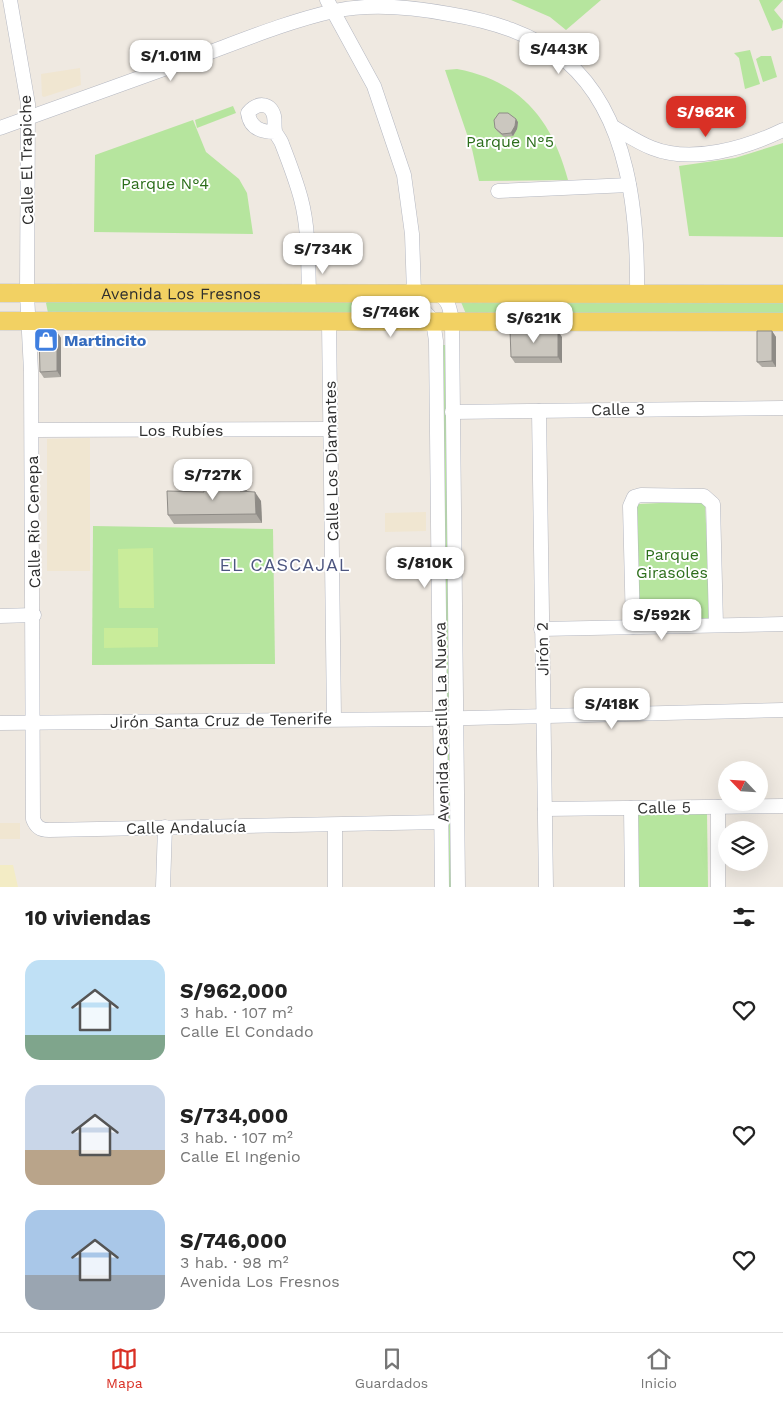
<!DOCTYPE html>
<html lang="es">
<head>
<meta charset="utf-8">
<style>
  :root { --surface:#fff; --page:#f2f2f2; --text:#222; --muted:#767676; --line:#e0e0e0; --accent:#d93025 }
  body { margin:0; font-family:"Work Sans",sans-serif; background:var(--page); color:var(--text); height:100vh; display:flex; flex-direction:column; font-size:19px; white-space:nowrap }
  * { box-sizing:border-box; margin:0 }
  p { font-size:16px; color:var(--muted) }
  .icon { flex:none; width:28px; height:28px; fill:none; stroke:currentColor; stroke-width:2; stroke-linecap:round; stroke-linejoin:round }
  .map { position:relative; height:887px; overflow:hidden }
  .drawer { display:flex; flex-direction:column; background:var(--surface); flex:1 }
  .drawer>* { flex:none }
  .needle { width:32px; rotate:295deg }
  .tools { position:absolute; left:718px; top:761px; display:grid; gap:10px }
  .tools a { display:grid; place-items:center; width:50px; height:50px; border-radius:50%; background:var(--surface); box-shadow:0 5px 20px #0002; font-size:25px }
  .price { position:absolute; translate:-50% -42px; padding:0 11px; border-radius:10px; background:#fff; color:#222; font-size:16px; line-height:32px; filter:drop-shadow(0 1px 2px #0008) }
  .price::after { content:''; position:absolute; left:50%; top:30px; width:15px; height:11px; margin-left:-8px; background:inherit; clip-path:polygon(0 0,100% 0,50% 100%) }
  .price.on { background:var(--accent); color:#fff }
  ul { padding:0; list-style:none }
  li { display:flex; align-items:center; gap:15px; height:125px; padding:0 25px }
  li span { display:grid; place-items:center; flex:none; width:140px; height:100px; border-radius:15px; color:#555 }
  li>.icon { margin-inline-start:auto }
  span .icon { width:60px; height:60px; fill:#fffc; stroke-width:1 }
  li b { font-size:21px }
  h2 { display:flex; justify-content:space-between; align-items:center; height:60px; padding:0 25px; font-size:21px }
  .menu { display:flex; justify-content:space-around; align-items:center; height:70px; border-top:1px solid var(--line); background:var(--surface); font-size:14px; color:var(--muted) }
  .menu a { display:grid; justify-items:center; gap:2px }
  .menu .on { color:var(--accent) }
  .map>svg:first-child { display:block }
  .education { fill:#f0e6d1 }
  .green { fill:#b6e59e }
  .sand { fill:#f3ecc5 }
  .pitch { fill:#c9ec9a }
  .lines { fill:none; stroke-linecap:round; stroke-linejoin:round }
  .minor-casing { stroke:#b4b7c1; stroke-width:15 }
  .major-casing { stroke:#c9c9c9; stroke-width:19 }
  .minor { stroke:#fff; stroke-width:14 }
  .major { stroke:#f2d163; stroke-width:18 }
  .wall { fill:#afaba4 }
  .shaded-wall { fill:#8e8b86 }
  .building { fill:#cbc7bf; stroke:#8e8b86 }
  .labels { text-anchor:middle; stroke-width:4; stroke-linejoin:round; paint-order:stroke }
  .park-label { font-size:16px; fill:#2c6e1b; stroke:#fff }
  .street-label { font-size:16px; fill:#2e2e2e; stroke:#fff }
  .shop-label { font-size:16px; font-weight:bold; fill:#366cbe; stroke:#fff; text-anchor:start }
  .neighbourhood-label { font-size:18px; letter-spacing:1px; fill:#4d5680; stroke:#fff }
</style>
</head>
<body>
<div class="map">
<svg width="783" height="887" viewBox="0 0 783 887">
  <rect width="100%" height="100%" fill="#efe9e1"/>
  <g class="education">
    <polygon points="80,68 81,85 44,97 42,96 41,74"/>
    <polygon points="90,438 90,571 47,571 47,439"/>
    <polygon points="426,512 426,531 385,532 385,513"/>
    <rect x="0" y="823" width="20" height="16"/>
  </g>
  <g class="green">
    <polygon points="511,0 601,0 566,30 550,17"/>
    <polygon points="759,0 783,0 774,10 783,21 782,28 772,31"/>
    <polygon points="750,50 760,84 745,89 739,58 734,53"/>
    <polygon points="761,56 771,56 777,77 763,82 756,59"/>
    <path d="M457 69C521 81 552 120 568 180L479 181 472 149 445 70Z"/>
    <polygon points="233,106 236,113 197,128 195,120"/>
    <polygon points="193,120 206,152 239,179 247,193 253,234 94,232 95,155"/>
    <polygon points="783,143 783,237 689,236 679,166 735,158"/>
    <polygon points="49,300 395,301 400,304 401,313 48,313 46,303"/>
    <polygon points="783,301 783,315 466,314 461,302"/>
    <polygon points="442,345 447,345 452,710 446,710"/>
    <polygon points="700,501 705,505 711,620 638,619 634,508 639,504"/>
    <polygon points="93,526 273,529 275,664 92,665"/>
    <polygon points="447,732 452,732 453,887 448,887"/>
    <polygon points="707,813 708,887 638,887 638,814"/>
  </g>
  <polygon class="sand" points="0,865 13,865 18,887 0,887"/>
  <g class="pitch">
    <polygon points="153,548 154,608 119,608 118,549"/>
    <polygon points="104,628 158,628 158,647 104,648"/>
  </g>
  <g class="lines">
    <defs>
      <g id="minor">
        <path d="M10 0 28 104 27 294 31 371 33 819C36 827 40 830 49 830L442 822"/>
        <polyline points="327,0 374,86 404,175 412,234 414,293 418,304 433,321 436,341 442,887"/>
        <path d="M0 128C63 105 126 83 189 60 236 43 285 22 334 11 372 3 411 7 449 14 491 21 533 33 566 61 630 116 638 216 637 295"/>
        <path d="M615 128C627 135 639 143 652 148 692 164 746 148 783 130"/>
        <path d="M275 132C261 132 250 128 248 113 256 103 270 101 274 116 275 121 274 126 275 131 276 135 281 140 282 144 289 162 296 180 301 199 309 229 308 263 309 294"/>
        <polyline points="498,191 629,185"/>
        <path d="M438 294C449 300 450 309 452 321L458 887"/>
        <polyline points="329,322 334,719"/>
        <polyline points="539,411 546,887"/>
        <polyline points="452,412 783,408"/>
        <polyline points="32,430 330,429"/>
        <polyline points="0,616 34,615"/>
        <polyline points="633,627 630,506 634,497 641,495 704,496 713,504 716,625"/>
        <polyline points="541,629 783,624"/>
        <polyline points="0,723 427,719 783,710"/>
        <polyline points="631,808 632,887"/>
        <polyline points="545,809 783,806"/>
        <polyline points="335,825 335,887"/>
        <polyline points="163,887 165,827"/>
        <polyline points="718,887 718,807"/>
      </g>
      <g id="major">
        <path id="s1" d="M0 293 783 294"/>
        <polyline points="0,321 783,322"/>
      </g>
    </defs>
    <use href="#minor" class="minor-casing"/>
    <use href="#major" class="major-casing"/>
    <use href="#minor" class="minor"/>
    <use href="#major" class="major"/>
  </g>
  <g class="wall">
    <polygon points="518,122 517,129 513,136 504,137 497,131 495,128"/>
    <polygon points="772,331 776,337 776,367 762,367 757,362"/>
    <polygon points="57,332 61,338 61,377 44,378 40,372"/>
    <polygon points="562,337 562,363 515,363 511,357"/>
    <polygon points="247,491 247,492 261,501 262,523 174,524 168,515 204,492"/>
  </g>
  <g class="shaded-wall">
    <polygon points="516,119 518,122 517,129 513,136 511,133"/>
    <polygon points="558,331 562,337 562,363 558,357"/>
    <polygon points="772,331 776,337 776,367 772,361"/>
    <polygon points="57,332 61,338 61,377 57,371"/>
    <polygon points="241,482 247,491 246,500 240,491"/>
    <polygon points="255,492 261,501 262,523 256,514"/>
  </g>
  <g class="building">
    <polygon points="499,113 508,113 516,119 515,126 511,133 502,134 495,128 494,120"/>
    <polygon points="510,330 558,331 558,357 511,357"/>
    <polygon points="757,331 772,331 772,361 757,362"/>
    <polygon points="57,332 57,371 40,372 39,333"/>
    <polygon points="241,482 240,491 255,492 256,514 168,515 167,491 204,492 203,484"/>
  </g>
  <defs>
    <symbol id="shop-square" viewBox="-11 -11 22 22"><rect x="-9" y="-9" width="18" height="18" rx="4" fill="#3f7fe0" stroke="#fff"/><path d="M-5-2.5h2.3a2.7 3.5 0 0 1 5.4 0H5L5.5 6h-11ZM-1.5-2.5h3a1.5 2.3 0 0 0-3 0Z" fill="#fff"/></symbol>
  </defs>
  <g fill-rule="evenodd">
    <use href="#shop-square" x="32" y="326" width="28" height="28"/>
  </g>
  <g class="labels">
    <g class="park-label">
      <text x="510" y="147">Parque N°5</text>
      <text x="165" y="189">Parque N°4</text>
      <text x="672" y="560">Parque<tspan x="672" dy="18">Girasoles</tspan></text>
    </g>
    <g class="street-label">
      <text transform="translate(26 160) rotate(-91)" y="6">Calle El Trapiche</text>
      <text dy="6" stroke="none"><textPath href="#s1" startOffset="181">Avenida Los Fresnos</textPath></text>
      <text transform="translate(618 409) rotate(-1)" y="6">Calle 3</text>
      <text x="181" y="436">Los Rubíes</text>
      <text transform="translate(331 461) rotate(-91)" y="6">Calle Los Diamantes</text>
      <text transform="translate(33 522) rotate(-91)" y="6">Calle Rio Cenepa</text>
      <text transform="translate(542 649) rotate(-91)" y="6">Jirón 2</text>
      <text transform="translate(221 720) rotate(-1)" y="6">Jirón Santa Cruz de Tenerife</text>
      <text transform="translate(441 722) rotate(-91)" y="6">Avenida Castilla La Nueva</text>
      <text transform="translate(664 807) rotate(-1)" y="6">Calle 5</text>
      <text transform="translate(186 827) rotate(-1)" y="6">Calle Andalucía</text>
    </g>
    <g class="shop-label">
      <text x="64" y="346">Martincito</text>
    </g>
    <g class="neighbourhood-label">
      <text x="285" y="571">EL CASCAJAL</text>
    </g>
  </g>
</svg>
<div class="tools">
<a><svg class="needle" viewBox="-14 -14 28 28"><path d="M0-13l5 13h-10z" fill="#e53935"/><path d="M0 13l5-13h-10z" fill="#767676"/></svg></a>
<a><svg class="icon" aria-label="layers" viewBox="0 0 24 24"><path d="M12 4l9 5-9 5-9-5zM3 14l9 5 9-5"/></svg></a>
</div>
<b class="price" style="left:559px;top:75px">S/443K</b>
<b class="price" style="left:171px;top:82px">S/1.01M</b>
<b class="price on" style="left:706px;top:138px">S/962K</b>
<b class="price" style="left:323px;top:275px">S/734K</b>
<b class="price" style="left:391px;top:338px">S/746K</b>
<b class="price" style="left:534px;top:344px">S/621K</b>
<b class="price" style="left:213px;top:501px">S/727K</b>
<b class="price" style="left:425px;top:589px">S/810K</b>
<b class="price" style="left:662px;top:641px">S/592K</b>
<b class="price" style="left:612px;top:730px">S/418K</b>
</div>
<section class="drawer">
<h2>10 viviendas<svg class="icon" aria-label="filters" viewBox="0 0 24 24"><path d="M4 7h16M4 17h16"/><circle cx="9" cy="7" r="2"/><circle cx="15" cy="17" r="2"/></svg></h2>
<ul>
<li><span style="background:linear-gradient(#bfe0f5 75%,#7fa58c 0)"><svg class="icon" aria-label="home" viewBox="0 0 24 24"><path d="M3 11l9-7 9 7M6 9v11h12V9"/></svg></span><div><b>S/962,000</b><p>3 hab. · 107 m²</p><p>Calle El Condado</p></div><svg class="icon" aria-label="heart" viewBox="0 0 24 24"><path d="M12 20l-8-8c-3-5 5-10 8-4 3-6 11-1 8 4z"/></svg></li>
<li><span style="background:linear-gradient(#c9d6e8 65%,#b9a48a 0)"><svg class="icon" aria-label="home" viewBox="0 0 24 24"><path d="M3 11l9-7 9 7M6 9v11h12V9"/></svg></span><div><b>S/734,000</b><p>3 hab. · 107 m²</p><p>Calle El Ingenio</p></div><svg class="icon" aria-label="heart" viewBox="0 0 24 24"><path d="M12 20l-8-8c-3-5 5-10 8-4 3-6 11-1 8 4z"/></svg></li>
<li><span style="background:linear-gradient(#a9c7e8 65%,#9aa5b1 0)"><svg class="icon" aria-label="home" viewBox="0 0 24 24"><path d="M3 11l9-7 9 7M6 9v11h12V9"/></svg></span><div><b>S/746,000</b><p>3 hab. · 98 m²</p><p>Avenida Los Fresnos</p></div><svg class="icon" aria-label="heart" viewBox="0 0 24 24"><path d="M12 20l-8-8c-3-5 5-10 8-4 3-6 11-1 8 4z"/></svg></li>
</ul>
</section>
<nav class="menu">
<a class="on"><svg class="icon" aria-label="map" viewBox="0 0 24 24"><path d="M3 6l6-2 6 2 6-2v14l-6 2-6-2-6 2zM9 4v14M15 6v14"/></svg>Mapa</a>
<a><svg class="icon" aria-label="saved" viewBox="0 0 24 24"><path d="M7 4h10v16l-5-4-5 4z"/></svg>Guardados</a>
<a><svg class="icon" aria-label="home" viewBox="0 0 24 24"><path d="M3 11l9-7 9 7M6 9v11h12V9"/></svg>Inicio</a>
</nav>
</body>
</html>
